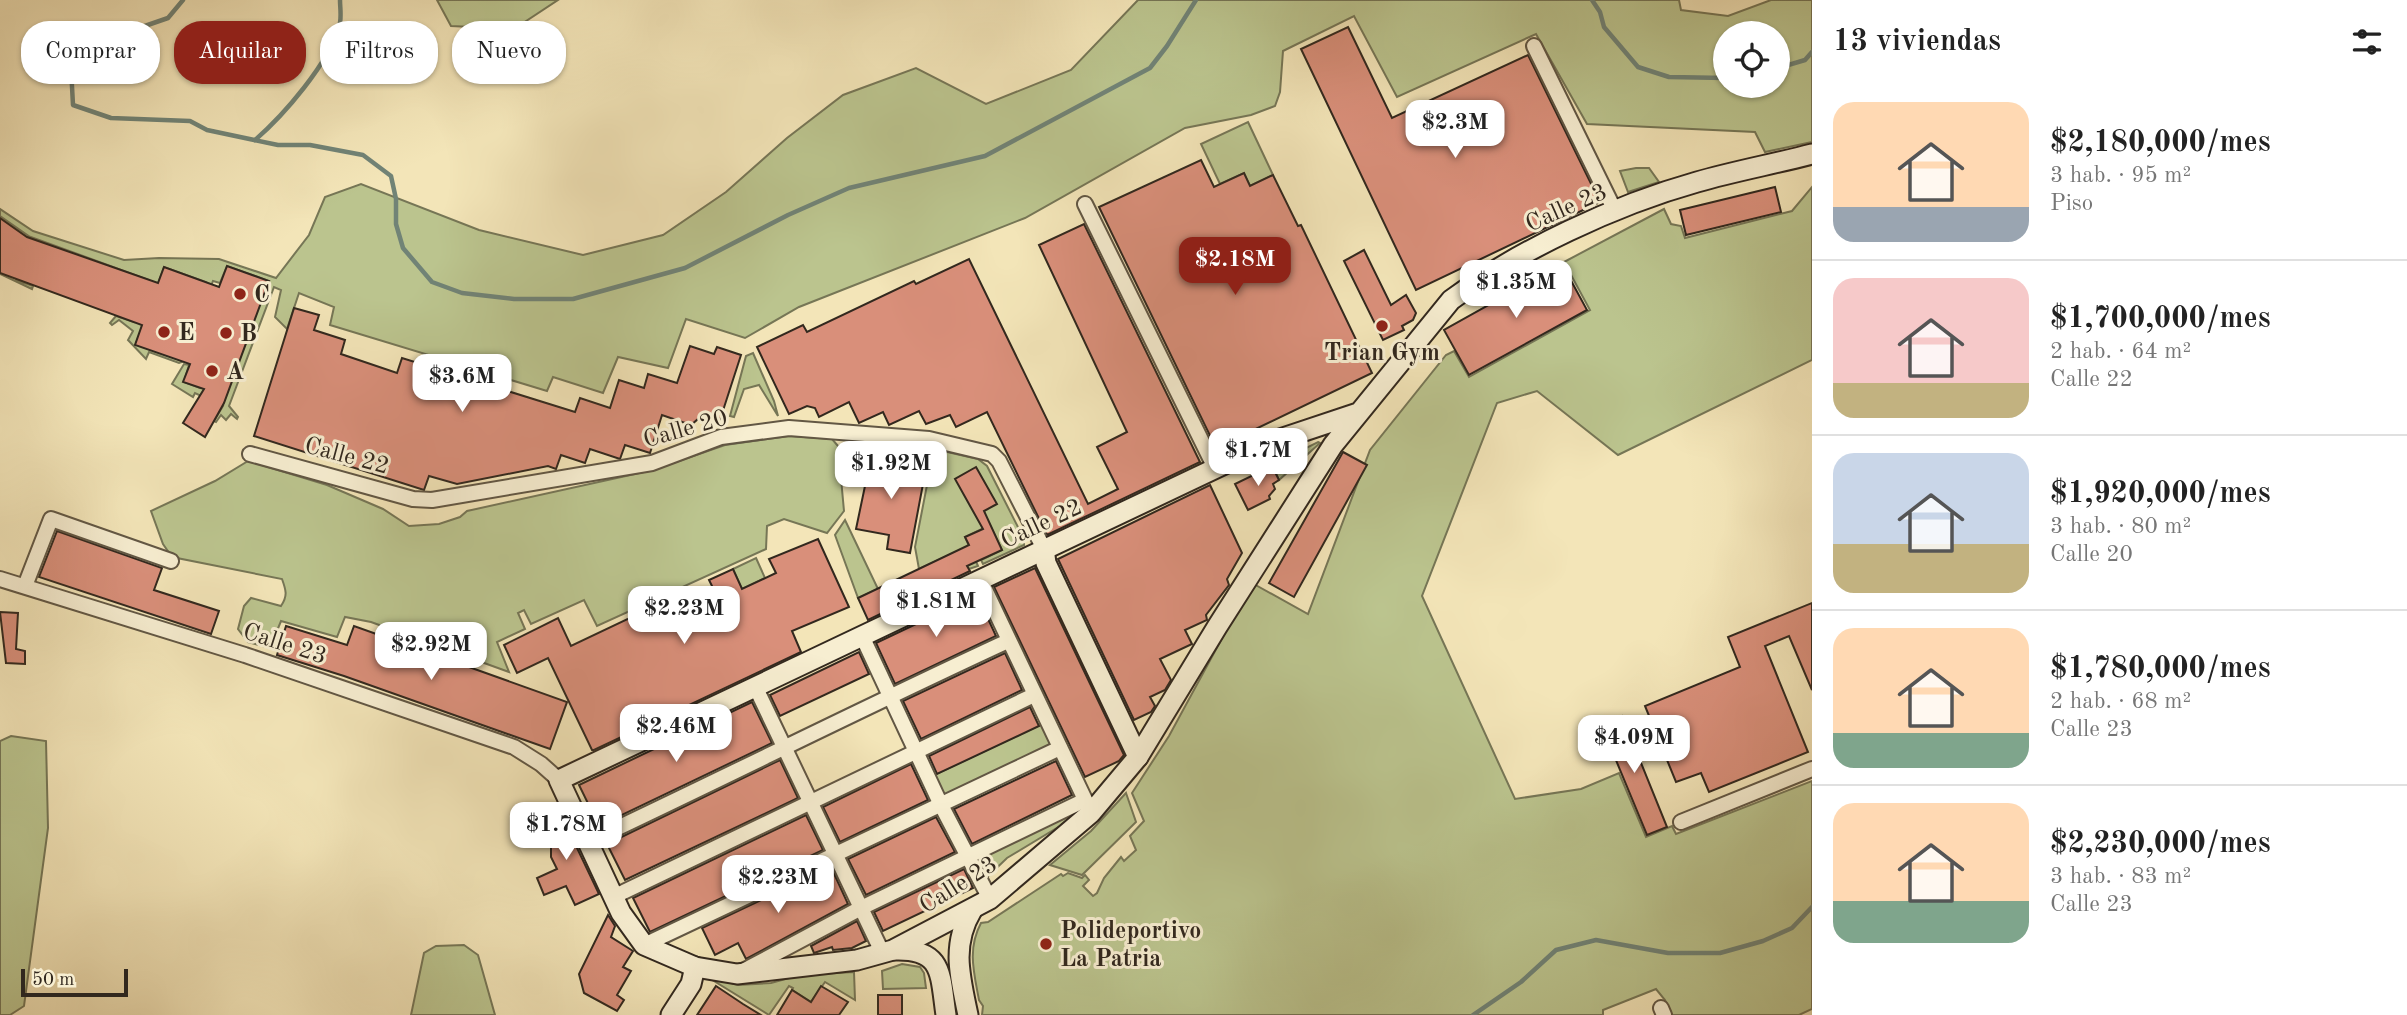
<!DOCTYPE html>
<html lang="es">
<head>
<meta charset="utf-8">
<style>
  :root { --surface:#fff; --page:#f6f6f6; --text:#222; --muted:#767676; --line:#e0e0e0; --accent:#8f2418 }
  body { margin:0; font-family:"Old Standard TT",serif; background:var(--page); color:var(--text); height:100vh; display:flex; flex-direction:column; font-size:26px; white-space:nowrap }
  * { box-sizing:border-box; margin:0 }
  p { font-size:23px; color:var(--muted) }
  .icon { flex:none; width:38px; height:38px; fill:none; stroke:currentColor; stroke-width:2; stroke-linecap:round; stroke-linejoin:round }
  .map { position:relative; flex:1; overflow:hidden }
  .drawer { display:flex; flex-direction:column; background:var(--surface); width:595px }
  .drawer>* { flex:none }
  .banner { position:absolute; left:21px; top:21px; width:665px; height:63px; display:flex; gap:14px }
  .controls { position:absolute; left:1713px; top:21px; display:grid; gap:14px }
  .controls a { display:grid; place-items:center; width:77px; height:77px; border-radius:50%; background:var(--surface); box-shadow:0 2px 5px #0004; font-size:35px }
  .scale { position:absolute; left:21px; bottom:18px; width:107px; box-sizing:border-box; padding-left:7px; border:4px solid #32281e; border-top:0; font-size:19px; line-height:24px; white-space:nowrap; color:#32281e; -webkit-text-stroke:5px #f7eed1; paint-order:stroke }
  .price { position:absolute; translate:-50% -60px; padding:0 16px; border-radius:14px; background:#fff; color:#222; font-size:23px; line-height:46px; filter:drop-shadow(0 2px 4px #0008) }
  .price::after { content:''; position:absolute; left:50%; top:42px; width:21px; height:16px; margin-left:-10px; background:inherit; clip-path:polygon(0 0,100% 0,50% 100%) }
  .price.on { background:var(--accent); color:#fff }
  ul { padding:0; list-style:none }
  li { display:flex; align-items:center; gap:21px; height:175px; padding:0 21px }
  li+li { border-top:2px solid var(--line) }
  li span { display:grid; place-items:center; flex:none; width:196px; height:140px; border-radius:21px; color:#555 }
  li>.icon { margin-inline-start:auto }
  span .icon { width:84px; height:84px; fill:#fffc; stroke-width:1 }
  li b { font-size:30px }
  h2 { display:flex; justify-content:space-between; align-items:center; height:84px; padding:0 21px; font-size:30px }
  .pill { padding:0 24px; border-radius:28px; background:var(--surface); box-shadow:0 2px 5px #0004; font-size:24px; line-height:63px }
  .pill.on { background:var(--accent); color:#fff }
  main { display:flex; flex:1; min-height:0 }
  .map>svg:first-child { display:block }
  .green { fill:#bbc48e; stroke:#767656; stroke-width:2; fill-rule:evenodd }
  .lines { fill:none; stroke-linecap:round; stroke-linejoin:round }
  .stream { stroke:#718376; stroke-width:4.5 }
  .building { fill:#d98f7a; stroke:#32281e; stroke-width:2 }
  .street-casing { stroke:#625744; stroke-width:18 }
  .secondary-casing { stroke:#32281e; stroke-width:23 }
  .street { stroke:#f7eed1; stroke-width:14 }
  .secondary { stroke:#f7eed1; stroke-width:19 }
  .poi-dot { fill:#8f2418; stroke:#f7eed1; stroke-width:2.5 }
  .labels { text-anchor:middle; stroke-width:6; stroke-linejoin:round; paint-order:stroke }
  .street-label { font-size:24px; fill:#32281e; stroke:#f7eed1 }
  .poi-label { font-size:24px; font-weight:bold; fill:#32281e; stroke:#f7eed1; text-anchor:start }
</style>
</head>
<body>
<main>
<div class="map">
<svg width="1812" height="1015" viewBox="0 0 1812 1015">
  <rect width="100%" height="100%" fill="#f3e5b8"/>
  <filter id="stains"><feTurbulence type="fractalNoise" baseFrequency=".00286" numOctaves="4"/><feColorMatrix values="0 0 0 0 .2 0 0 0 0 .09 0 0 0 0 .02 0 0 0 .5 -.17"/></filter>
  <radialGradient id="worn" r=".72"><stop offset=".6" stop-color="#630" stop-opacity="0"/><stop offset="1" stop-color="#630" stop-opacity=".3"/></radialGradient>
  <g class="green">
    <polygon points="437,0 558,0 514,29 451,26"/>
    <path d="M1138 0H1679L1681 10 1728 16 1771 0H1812V142L1765 152 1755 132 1587 124 1536 34 1397 97 1354 16 1283 51 1280 92 1275 106 1251 115 1185 128 1025 218 799 307 745 338 686 319 668 368 618 357 603 393 553 377 547 391 330 325 334 307 299 293 287 329 275 317 281 290 274 287 229 406 238 417 237 419 231 414 226 420 221 415 216 422 214 421 223 406 195 393 193 397 172 384 184 364 189 365 184 382 200 388 269 281 227 266 220 283 213 281 205 301 200 300 206 282 164 267 136 344H189L182 362 179 363 149 352 146 359 128 340 133 331 119 320 112 325 110 323 116 316 134 322 149 280 31 237 16 280 33 286 32 289 0 274 30 237 0 216V209L33 231 124 260 159 258 219 259 276 278 309 235 325 197 361 184 479 230 583 255 663 235 726 192 787 138 843 95 916 68 986 104 1071 70ZM1726 33H1778V86H1726Z"/>
    <polygon points="1248,122 1273,175 1250,186 1244,173 1220,184 1201,144"/>
    <polygon points="1636,168 1649,168 1659,182 1628,192 1620,171"/>
    <path d="M1812 187V360L1618 455 1537 391 1497 403 1422 596 1515 799 1581 789 1619 773 1646 837 1672 826 1676 834 1812 781V1009L1799 1015H1672L1665 1000 1656 989 1603 1010V1015H982L983 1006 979 1000C974 973 967 949 981 923L988 922 1061 874 1063 876 1068 873 1082 878 1085 875 1089 880 1083 886 1093 896 1097 893 1104 878 1121 857 1124 861 1136 850 1130 836 1144 821 1132 793 1169 736 1252 583 1308 614 1370 450 1446 355 1454 351 1469 377 1590 310 1564 262 1664 209 1671 224 1681 226 1685 238 1792 211Z"/>
    <polygon points="753,353 774,401 778,416 759,385 744,389 734,417 730,416 746,356"/>
    <path d="M789 436 832 439 838 446 844 511 827 533 784 519 767 526 766 549 597 626 584 600 531 624 524 610 518 613 525 629 497 642 509 672 371 622 345 617 337 637 281 621 270 648 248 642 238 629 244 606 251 598 281 606C288 596 286 590 282 579L172 557 163 544 151 511 215 481 248 461 327 485 383 509 409 526 439 524 460 517 467 511 653 470 725 445Z"/>
    <polygon points="1318,442 1320,443 1279,480 1272,465"/>
    <polygon points="934,449 978,459 987,466 1024,539 1024,545 983,564 981,560 1002,550 990,525 965,537 978,566 969,569 960,550 919,569 915,547"/>
    <polygon points="845,520 878,589 858,598 835,535"/>
    <polygon points="756,558 765,578 742,589 733,569"/>
    <polygon points="1042,724 1053,747 944,798 934,775"/>
    <polygon points="11,736 46,741 48,828 24,1006 10,1015 0,1015 0,741"/>
    <polygon points="1126,793 1136,822 1082,875 1050,865 1091,831"/>
    <polygon points="1083,807 1060,826 1007,858 982,882 971,858"/>
    <polygon points="464,945 478,955 495,1015 411,1015 424,953 436,946"/>
    <polygon points="902,964 920,967 924,973 926,988 883,989 882,971"/>
    <polygon points="854,972 855,1000 825,982 811,1002 792,990 793,988 789,986 769,1015 714,981 717,979 738,985 771,983 800,975"/>
  </g>
  <g class="lines">
    <g class="stream">
      <polyline points="183,0 168,18 81,48 71,68 73,105 111,118 190,121 207,130 278,145 310,145 363,155 391,176 396,199 396,224 403,248 432,282 462,293 514,299 573,299 685,268 788,215 849,188 985,156 1150,68 1167,46 1196,0"/>
      <polyline points="1592,0 1600,12 1604,27 1638,67 1669,77 1726,78"/>
      <polyline points="1778,68 1805,60 1812,52"/>
      <path d="M255 140C284 115 328 64 339 27 342 19 340 8 340 0"/>
      <polyline points="1473,1015 1521,982 1556,950 1596,940 1668,953 1720,953 1763,941 1792,928 1812,907"/>
    </g>
  </g>
  <g class="building">
    <polygon points="1348,27 1392,118 1528,55 1600,202 1416,290 1301,49"/>
    <polygon points="1201,160 1214,187 1244,173 1250,186 1273,175 1298,226 1301,225 1372,373 1216,448 1099,207"/>
    <polygon points="1775,187 1781,212 1686,235 1680,210"/>
    <polygon points="0,218 27,237 158,283 164,267 219,287 227,266 269,281 224,403 205,437 183,423 204,389 183,382 190,364 135,345 142,325 0,273"/>
    <polygon points="1084,224 1200,462 1047,535 987,412 956,427 950,415 926,424 919,411 889,425 883,412 859,423 849,402 819,417 815,408 807,406 789,414 757,347 803,325 807,332 914,281 916,284 969,259 1088,504 1118,489 1097,447 1127,432 1039,245"/>
    <polygon points="1364,250 1391,305 1406,295 1416,313 1413,320 1402,326 1404,330 1383,340 1344,261"/>
    <polygon points="1562,264 1587,310 1469,375 1444,330"/>
    <polygon points="294,308 319,315 314,330 345,340 341,354 397,373 402,358 575,412 580,398 610,408 619,380 644,388 648,374 677,383 690,346 714,354 717,347 741,355 718,426 698,419 691,425 662,415 650,453 625,445 620,459 590,449 585,463 561,455 556,469 548,466 457,484 429,476 424,490 254,436"/>
    <polygon points="1343,452 1367,465 1294,597 1269,583"/>
    <polygon points="864,456 926,468 910,553 887,549 889,535 856,529 865,486 859,485"/>
    <polygon points="1272,466 1279,480 1273,484 1275,489 1269,496 1270,499 1248,510 1235,484"/>
    <polygon points="976,467 997,504 984,511 1002,550 967,566 970,571 868,620 858,598 969,545 965,537 983,529 955,479"/>
    <polygon points="1210,485 1242,553 1227,579 1229,585 1206,615 1207,620 1185,630 1192,644 1160,659 1171,680 1165,690 1150,697 1155,706 1151,712 1134,720 1058,559"/>
    <polygon points="57,531 162,568 154,590 219,611 211,634 39,577"/>
    <polygon points="818,539 849,607 792,631 801,652 594,750 592,750 548,658 517,673 504,645 558,618 571,646 678,595 684,609 716,594 709,580 733,569 742,589 776,573 769,559"/>
    <polygon points="1035,568 1124,755 1119,761 1085,777 994,587"/>
    <polygon points="977,595 996,636 895,684 876,643"/>
    <polygon points="1812,603 1812,690 1789,636 1765,646 1808,752 1709,792 1701,773 1676,782 1645,706 1740,667 1728,637"/>
    <polygon points="0,612 18,613 16,649 25,651 25,664 6,663"/>
    <polygon points="286,626 347,645 354,626 567,702 550,749 344,676 277,655"/>
    <polygon points="859,652 869,674 780,716 770,695"/>
    <polygon points="1005,653 1022,690 921,739 903,701"/>
    <polygon points="752,702 772,743 599,826 579,785"/>
    <polygon points="1030,707 1039,726 937,774 929,756"/>
    <polygon points="1622,716 1667,827 1647,835 1601,724"/>
    <polygon points="780,760 798,798 625,880 607,844"/>
    <polygon points="1056,761 1072,795 972,844 954,809"/>
    <polygon points="911,764 928,800 840,842 823,807"/>
    <polygon points="557,806 599,894 575,905 566,886 544,895 537,878 557,869 551,857 551,838 540,813"/>
    <polygon points="806,815 823,850 650,932 633,898"/>
    <polygon points="936,817 955,852 866,895 848,859"/>
    <polygon points="831,867 848,904 746,959 738,943 715,955 702,928"/>
    <polygon points="964,869 973,888 883,931 874,912"/>
    <polygon points="608,915 615,926 611,937 633,951 623,967 631,971 617,995 624,1000 617,1011 584,993 579,974"/>
    <polygon points="857,921 866,941 852,948 833,950 832,947 814,953 811,946"/>
    <polygon points="716,986 743,1004 761,1015 697,1015"/>
    <polygon points="821,986 848,1002 839,1015 777,1015 792,990 811,1002"/>
    <rect x="878" y="995" width="24" height="20"/>
  </g>
  <g class="lines">
    <defs>
      <g id="street">
        <polyline points="1534,46 1615,211"/>
        <polyline points="1085,204 1215,468"/>
        <polyline points="250,454 413,499 432,500 652,463 721,437 789,428 929,439 992,454 999,461 1044,549"/>
        <polyline points="0,579 245,655 514,747 541,764 559,780"/>
        <polyline points="980,579 1088,806"/>
        <polyline points="25,586 51,519 171,561"/>
        <polyline points="862,636 941,805 990,899"/>
        <polyline points="755,686 883,954"/>
        <polyline points="1681,822 1812,769"/>
        <path d="M588 842C728 776 867 706 1008 641"/>
        <polyline points="613,897 1034,695"/>
        <polyline points="644,945 1060,748"/>
        <polyline points="745,970 861,908 1085,800"/>
        <polyline points="1661,1008 1664,1015"/>
      </g>
      <g id="secondary">
        <path d="M1358 413 1271 442 559 780 621 913 644 945 695 967 737 974 857 960 893 950 990 899 1091 813 1138 757 1217 627 1333 445 1451 300C1519 250 1615 205 1697 182 1735 171 1774 164 1812 154"/>
        <polyline points="1044,549 1046,563 1138,757"/>
        <path d="M894 950C944 948 940 975 946 1015"/>
        <polyline points="671,1015 691,984 695,967"/>
        <path d="M968 1015C960 977 951 945 972 910"/>
      </g>
    </defs>
    <use href="#street" class="street-casing"/>
    <use href="#secondary" class="secondary-casing"/>
    <use href="#street" class="street"/>
    <use href="#secondary" class="secondary"/>
  </g>
  <g class="poi-dot">
    <circle cx="240" cy="294" r="7"/>
    <circle cx="1382" cy="326" r="7"/>
    <circle cx="164" cy="332" r="7"/>
    <circle cx="226" cy="333" r="7"/>
    <circle cx="212" cy="371" r="7"/>
    <circle cx="1046" cy="944" r="7"/>
  </g>
  <g class="labels">
    <g class="street-label">
      <text transform="translate(1566 207) rotate(-24)" y="8">Calle 23</text>
      <text transform="translate(685 428) rotate(-16)" y="8">Calle 20</text>
      <text transform="translate(347 455) rotate(15)" y="8">Calle 22</text>
      <text transform="translate(1041 523) rotate(-25)" y="8">Calle 22</text>
      <text transform="translate(285 643) rotate(18)" y="8">Calle 23</text>
      <text transform="translate(958 884) rotate(-32)" y="8">Calle 23</text>
    </g>
    <g class="poi-label">
      <text x="254" y="302">C</text>
      <text x="178" y="340">E</text>
      <text x="240" y="341">B</text>
      <text x="1382" y="360" text-anchor="middle">Trian Gym</text>
      <text x="226" y="379">A</text>
      <text x="1060" y="938">Polideportivo<tspan x="1060" dy="28">La Patria</tspan></text>
    </g>
  </g>
  <rect width="100%" height="100%" filter="url(#stains)"/>
  <rect width="100%" height="100%" fill="url(#worn)"/>
</svg>
<div class="controls">
<a><svg class="icon" aria-label="locate" viewBox="0 0 24 24"><circle cx="12" cy="12" r="6"/><path d="M12 2v4M12 18v4M2 12h4M18 12h4"/></svg></a>
</div>
<div class="scale">50 m</div>
<b class="price" style="left:1455px;top:160px">$2.3M</b>
<b class="price on" style="left:1235px;top:297px">$2.18M</b>
<b class="price" style="left:1516px;top:320px">$1.35M</b>
<b class="price" style="left:462px;top:414px">$3.6M</b>
<b class="price" style="left:1258px;top:488px">$1.7M</b>
<b class="price" style="left:891px;top:501px">$1.92M</b>
<b class="price" style="left:936px;top:639px">$1.81M</b>
<b class="price" style="left:684px;top:646px">$2.23M</b>
<b class="price" style="left:431px;top:682px">$2.92M</b>
<b class="price" style="left:676px;top:764px">$2.46M</b>
<b class="price" style="left:1634px;top:775px">$4.09M</b>
<b class="price" style="left:566px;top:862px">$1.78M</b>
<b class="price" style="left:778px;top:915px">$2.23M</b>
<div class="banner">
<a class="pill">Comprar</a>
<a class="pill on">Alquilar</a>
<a class="pill">Filtros</a>
<a class="pill">Nuevo</a>
</div>
</div>
<section class="drawer">
<h2>13 viviendas<svg class="icon" aria-label="filters" viewBox="0 0 24 24"><path d="M4 7h16M4 17h16"/><circle cx="9" cy="7" r="2"/><circle cx="15" cy="17" r="2"/></svg></h2>
<ul>
<li><span style="background:linear-gradient(#ffd9b3 75%,#9aa5b1 0)"><svg class="icon" aria-label="home" viewBox="0 0 24 24"><path d="M3 11l9-7 9 7M6 9v11h12V9"/></svg></span><div><b>$2,180,000/mes</b><p>3 hab. · 95 m²</p><p>Piso</p></div></li>
<li><span style="background:linear-gradient(#f6c9c9 75%,#c2b280 0)"><svg class="icon" aria-label="home" viewBox="0 0 24 24"><path d="M3 11l9-7 9 7M6 9v11h12V9"/></svg></span><div><b>$1,700,000/mes</b><p>2 hab. · 64 m²</p><p>Calle 22</p></div></li>
<li><span style="background:linear-gradient(#c9d6e8 65%,#c2b280 0)"><svg class="icon" aria-label="home" viewBox="0 0 24 24"><path d="M3 11l9-7 9 7M6 9v11h12V9"/></svg></span><div><b>$1,920,000/mes</b><p>3 hab. · 80 m²</p><p>Calle 20</p></div></li>
<li><span style="background:linear-gradient(#ffd9b3 75%,#7fa58c 0)"><svg class="icon" aria-label="home" viewBox="0 0 24 24"><path d="M3 11l9-7 9 7M6 9v11h12V9"/></svg></span><div><b>$1,780,000/mes</b><p>2 hab. · 68 m²</p><p>Calle 23</p></div></li>
<li><span style="background:linear-gradient(#ffd9b3 70%,#7fa58c 0)"><svg class="icon" aria-label="home" viewBox="0 0 24 24"><path d="M3 11l9-7 9 7M6 9v11h12V9"/></svg></span><div><b>$2,230,000/mes</b><p>3 hab. · 83 m²</p><p>Calle 23</p></div></li>
</ul>
</section>
</main>
</body>
</html>
